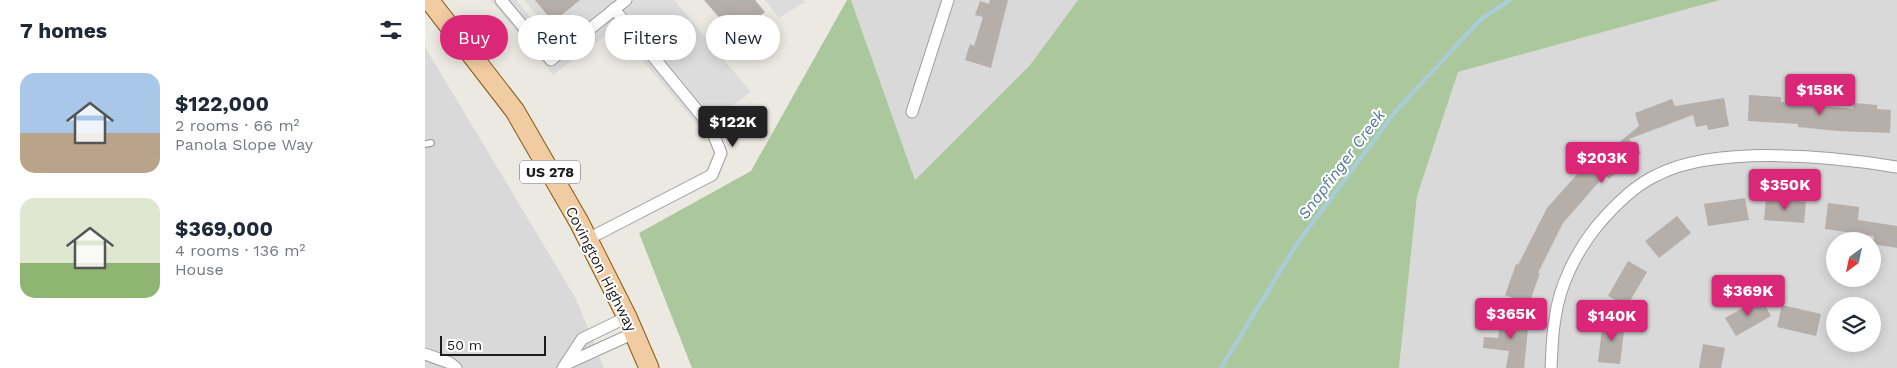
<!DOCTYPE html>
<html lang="en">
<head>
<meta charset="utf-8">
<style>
  :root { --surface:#fff; --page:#f2f2f3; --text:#1f2937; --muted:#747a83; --accent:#db2777 }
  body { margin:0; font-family:"Work Sans",sans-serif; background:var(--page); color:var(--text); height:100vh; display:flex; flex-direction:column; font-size:19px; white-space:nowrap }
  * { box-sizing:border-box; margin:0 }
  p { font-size:16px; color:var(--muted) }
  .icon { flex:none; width:28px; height:28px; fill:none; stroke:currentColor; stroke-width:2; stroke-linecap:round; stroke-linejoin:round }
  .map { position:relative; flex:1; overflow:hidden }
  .drawer { display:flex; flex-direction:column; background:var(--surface); width:425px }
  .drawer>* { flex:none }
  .guide { position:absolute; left:15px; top:15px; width:475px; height:45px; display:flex; gap:10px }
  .needle { width:32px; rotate:213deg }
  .controls { position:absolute; left:1401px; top:232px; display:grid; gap:10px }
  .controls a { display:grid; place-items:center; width:55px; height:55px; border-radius:50%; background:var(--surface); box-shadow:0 2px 12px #0003; font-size:25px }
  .scale { position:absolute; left:15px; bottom:12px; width:106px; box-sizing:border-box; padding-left:5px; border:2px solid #1c1c1c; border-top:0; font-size:14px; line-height:18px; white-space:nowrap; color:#1c1c1c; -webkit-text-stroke:4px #fff; paint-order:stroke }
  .price { position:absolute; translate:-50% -42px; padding:0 11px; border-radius:5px; background:var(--accent); color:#fff; font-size:16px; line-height:32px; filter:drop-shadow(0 1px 2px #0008) }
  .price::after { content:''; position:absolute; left:50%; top:30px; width:15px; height:11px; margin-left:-8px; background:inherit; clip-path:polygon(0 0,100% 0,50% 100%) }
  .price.active { background:#222; color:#fff }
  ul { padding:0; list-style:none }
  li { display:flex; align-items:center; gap:15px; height:125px; padding:0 20px }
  li span { display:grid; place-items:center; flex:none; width:140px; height:100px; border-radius:15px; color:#555 }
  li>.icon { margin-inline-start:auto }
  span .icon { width:60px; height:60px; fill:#fffc; stroke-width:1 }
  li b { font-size:21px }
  h2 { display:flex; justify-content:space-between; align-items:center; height:60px; padding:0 20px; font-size:21px }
  .tag { padding:0 18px; border-radius:22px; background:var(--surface); box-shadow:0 2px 12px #0003; font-size:18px; line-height:45px }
  .tag.active { background:var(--accent); color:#fff }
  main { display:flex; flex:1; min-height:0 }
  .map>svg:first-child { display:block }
  .residential { fill:#dad9d9; fill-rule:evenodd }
  .forest { fill:#abc79c }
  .parking { fill:#dcdcdc }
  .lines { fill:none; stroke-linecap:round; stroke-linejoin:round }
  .stream { stroke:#a8cdd6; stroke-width:4.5 }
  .building { fill:#b5aea9 }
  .service-casing { stroke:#9d9d9d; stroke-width:8 }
  .minor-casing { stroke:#9d9d9d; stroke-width:13 }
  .primary-casing { stroke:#845910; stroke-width:21 }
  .service { stroke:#fff; stroke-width:5.5 }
  .minor { stroke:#fff; stroke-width:11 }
  .primary { stroke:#f1cca3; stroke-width:19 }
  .labels { text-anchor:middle; stroke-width:4; stroke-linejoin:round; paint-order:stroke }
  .shield { fill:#fff; stroke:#606060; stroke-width:1 }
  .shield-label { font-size:14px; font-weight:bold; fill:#1c1c1c }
  .street-label { font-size:15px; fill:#1c1c1c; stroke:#fff }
  .water-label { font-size:16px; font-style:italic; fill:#51799a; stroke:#fff }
</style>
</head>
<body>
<main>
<section class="drawer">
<h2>7 homes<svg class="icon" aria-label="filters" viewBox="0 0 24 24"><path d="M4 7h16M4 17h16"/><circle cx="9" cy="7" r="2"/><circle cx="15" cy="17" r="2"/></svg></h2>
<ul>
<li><span style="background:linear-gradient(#a9c7e8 60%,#b9a48a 0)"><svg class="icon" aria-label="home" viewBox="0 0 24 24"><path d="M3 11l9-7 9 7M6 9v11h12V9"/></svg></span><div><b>$122,000</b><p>2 rooms · 66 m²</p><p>Panola Slope Way</p></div></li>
<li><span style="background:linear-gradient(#dfe7d0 65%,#8fb573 0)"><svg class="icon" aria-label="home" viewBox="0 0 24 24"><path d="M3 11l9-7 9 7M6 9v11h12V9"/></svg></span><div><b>$369,000</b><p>4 rooms · 136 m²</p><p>House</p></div></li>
</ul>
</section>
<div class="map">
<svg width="1472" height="368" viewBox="0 0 1472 368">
  <rect width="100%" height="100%" fill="#ece9e3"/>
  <g class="residential">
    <polygon points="426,0 653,0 605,65 490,180"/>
    <path d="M1295 0H1472V368H974L992 196 1033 72ZM1410 241H1448V279H1410ZM1410 306H1448V344H1410Z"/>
    <polygon points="0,47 151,299 179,368 0,368"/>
  </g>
  <polygon class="forest" points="422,0 426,0 490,180 605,65 653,0 1295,0 1033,72 992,196 974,368 267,368 214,233 326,171"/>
  <g class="parking">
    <polygon points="65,0 91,0 121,36 125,31 99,0 249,0 326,92 275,128 190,28 128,75"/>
    <polygon points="340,0 378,0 380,2 354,18"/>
  </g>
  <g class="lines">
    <polyline class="stream" points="796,368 871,245 970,112 1055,20 1085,0"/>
  </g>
  <g class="building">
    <polygon points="110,0 155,0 128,22"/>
    <polygon points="279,0 330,0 340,12 311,37"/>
    <polygon points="565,0 583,0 566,68 540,60 545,44 549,46 558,17 550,15 555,1 564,4"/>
    <polygon points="1324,95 1356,97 1356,102 1428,109 1429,103 1452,105 1452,109 1466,110 1465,133 1413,131 1373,127 1373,124 1323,121"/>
    <polygon points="1299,98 1304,126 1283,130 1282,125 1271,127 1268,115 1204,139 1216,153 1184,179 1180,175 1138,223 1113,273 1115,273 1104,304 1080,295 1091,264 1093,265 1122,208 1155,171 1157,173 1214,126 1210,113 1247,99 1250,106"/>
    <polygon points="1320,198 1324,220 1283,226 1279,204"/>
    <polygon points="1341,198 1381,202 1379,223 1339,220"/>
    <polygon points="1403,203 1434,207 1433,220 1472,226 1472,248 1448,244 1449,236 1400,229"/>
    <polygon points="1252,216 1266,233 1234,258 1220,241"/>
    <polygon points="1203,261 1222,272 1202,306 1183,296"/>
    <polygon points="1336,298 1346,316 1311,336 1300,318"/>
    <polygon points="1357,305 1396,314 1391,336 1352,327"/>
    <polygon points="1076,316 1104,319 1099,368 1081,368 1084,351 1058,348 1059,337 1073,338"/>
    <polygon points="1178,321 1200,323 1195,364 1173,362"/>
    <polygon points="1278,344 1300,348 1296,368 1274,368"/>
  </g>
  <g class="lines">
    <defs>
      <polyline id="service" points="0,144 6,143"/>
      <g id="minor">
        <polyline points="76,0 126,60 201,0"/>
        <polyline points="487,112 523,0"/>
        <polyline points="163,239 287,175 296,153 285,126 189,9"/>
        <polyline points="0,354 25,363 31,368"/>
        <polyline points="141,364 209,333"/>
        <polyline points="138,368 157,339 202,317"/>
        <path d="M1126 368C1127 352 1127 335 1130 319 1134 286 1151 252 1172 226 1188 207 1208 186 1232 175 1291 145 1407 156 1472 167"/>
      </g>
      <polyline id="primary" points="4,0 90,111 154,222 202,317 224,368"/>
    </defs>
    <use href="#service" class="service-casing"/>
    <use href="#minor" class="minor-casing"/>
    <use href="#primary" class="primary-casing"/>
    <use href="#service" class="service"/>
    <use href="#minor" class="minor"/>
    <use href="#primary" class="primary"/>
  </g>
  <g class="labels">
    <rect class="shield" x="95" y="160.5" width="60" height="23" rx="4"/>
    <g class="shield-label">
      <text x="125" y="177">US 278</text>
    </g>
    <g class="street-label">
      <text transform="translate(176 269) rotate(63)" y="5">Covington Highway</text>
    </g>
    <g class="water-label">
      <text transform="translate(916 164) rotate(-53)" y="6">Snapfinger Creek</text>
    </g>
  </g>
</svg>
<div class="controls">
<a><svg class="needle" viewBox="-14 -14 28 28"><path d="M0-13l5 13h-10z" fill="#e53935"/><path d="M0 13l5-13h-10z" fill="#747a83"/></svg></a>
<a><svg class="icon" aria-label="layers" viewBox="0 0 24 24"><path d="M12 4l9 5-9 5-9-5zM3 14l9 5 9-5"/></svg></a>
</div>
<div class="scale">50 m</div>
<b class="price" style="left:1395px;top:116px">$158K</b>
<b class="price active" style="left:308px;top:148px">$122K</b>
<b class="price" style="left:1177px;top:184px">$203K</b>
<b class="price" style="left:1360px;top:211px">$350K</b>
<b class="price" style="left:1323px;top:317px">$369K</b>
<b class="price" style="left:1086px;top:340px">$365K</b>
<b class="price" style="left:1187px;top:342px">$140K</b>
<div class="guide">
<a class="tag active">Buy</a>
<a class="tag">Rent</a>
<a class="tag">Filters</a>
<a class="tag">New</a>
</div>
</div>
</main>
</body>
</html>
